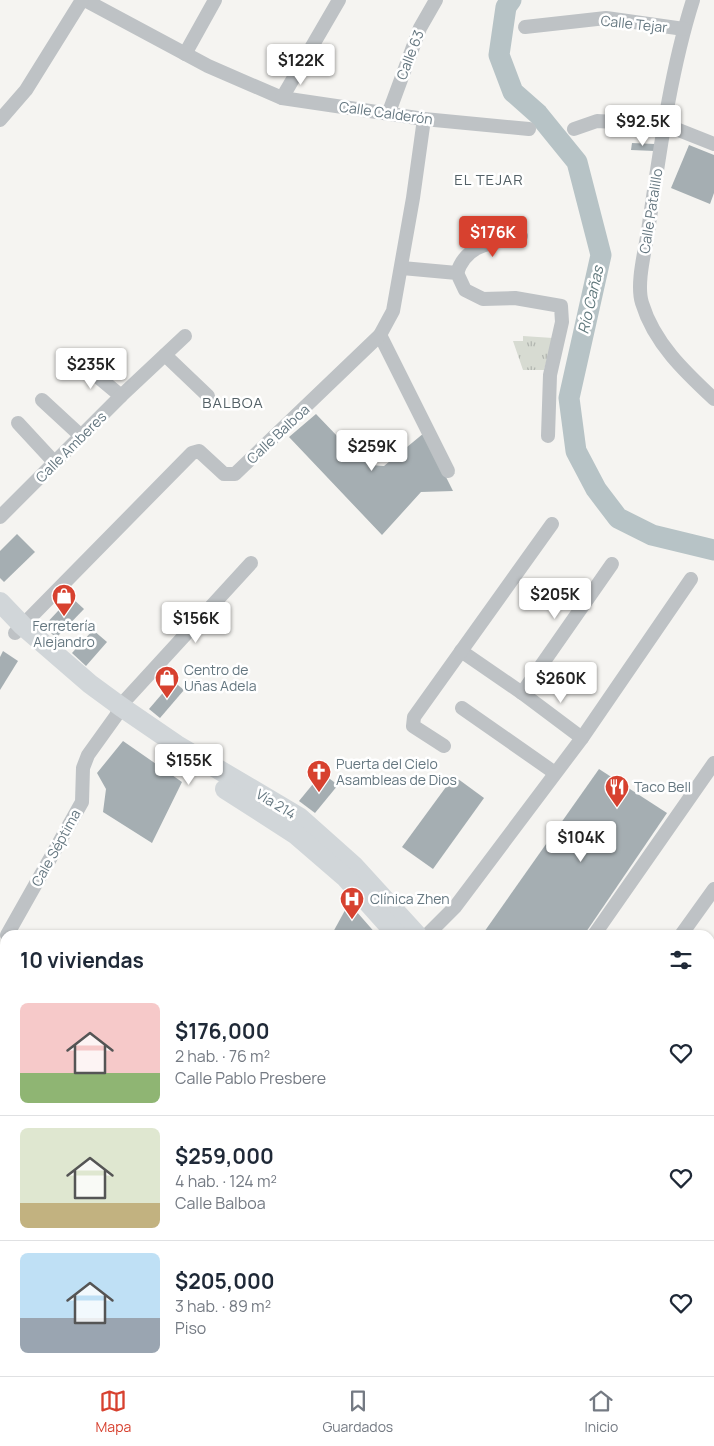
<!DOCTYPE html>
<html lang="es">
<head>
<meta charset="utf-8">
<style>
  :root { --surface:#fff; --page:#f2f2f3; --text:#1f2937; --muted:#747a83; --line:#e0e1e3; --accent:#d7412f }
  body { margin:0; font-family:Manrope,sans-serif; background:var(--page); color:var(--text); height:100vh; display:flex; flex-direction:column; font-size:19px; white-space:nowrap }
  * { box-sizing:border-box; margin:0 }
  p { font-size:16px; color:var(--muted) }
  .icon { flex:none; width:28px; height:28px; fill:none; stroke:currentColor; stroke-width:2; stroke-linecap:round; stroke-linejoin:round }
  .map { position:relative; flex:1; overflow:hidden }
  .sheet { position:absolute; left:0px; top:930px; width:715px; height:446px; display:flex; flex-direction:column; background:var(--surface); border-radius:15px 15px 0 0; box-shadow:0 1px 4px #0004 }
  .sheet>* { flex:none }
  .price { position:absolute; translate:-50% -42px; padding:0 11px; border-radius:5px; background:#fff; color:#222; font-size:16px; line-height:32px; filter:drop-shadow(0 1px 2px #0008) }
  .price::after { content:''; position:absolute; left:50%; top:30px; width:15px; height:11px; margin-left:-8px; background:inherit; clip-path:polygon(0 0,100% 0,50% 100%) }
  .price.on { background:var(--accent); color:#fff }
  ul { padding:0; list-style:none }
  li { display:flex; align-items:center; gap:15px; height:125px; padding:0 20px }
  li+li { border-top:1px solid var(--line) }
  li span { display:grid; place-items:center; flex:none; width:140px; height:100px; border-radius:8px; color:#555 }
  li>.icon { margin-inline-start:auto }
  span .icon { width:60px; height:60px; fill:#fffc; stroke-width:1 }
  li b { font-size:21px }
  h2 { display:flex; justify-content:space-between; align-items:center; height:60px; padding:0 20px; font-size:21px }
  .tabs { display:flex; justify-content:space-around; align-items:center; height:70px; border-top:1px solid var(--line); background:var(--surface); font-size:14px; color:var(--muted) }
  .tabs a { display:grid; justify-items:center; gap:2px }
  .tabs .on { color:var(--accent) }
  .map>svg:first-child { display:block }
  .park { fill:url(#park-tufts) }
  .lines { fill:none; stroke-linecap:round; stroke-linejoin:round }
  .river { stroke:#b7c3c6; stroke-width:21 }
  .building { fill:#a5aeb2 }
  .minor { stroke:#bec2c5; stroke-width:14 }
  .secondary { stroke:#d1d6d9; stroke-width:20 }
  .labels { text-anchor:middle; stroke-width:5; stroke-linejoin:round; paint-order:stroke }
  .street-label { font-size:14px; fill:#657780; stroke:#fff }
  .poi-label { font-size:14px; fill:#657780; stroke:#fff; text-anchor:start }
  .neighbourhood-label { font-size:15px; letter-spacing:1px; fill:#536066; stroke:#fff }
  .water-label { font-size:15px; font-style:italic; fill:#61797d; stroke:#fff }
</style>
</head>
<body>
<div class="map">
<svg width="714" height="1376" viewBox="0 0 714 1376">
  <defs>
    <pattern id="park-tufts" width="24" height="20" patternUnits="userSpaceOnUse" patternTransform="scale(1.25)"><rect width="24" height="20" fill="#d7dbd2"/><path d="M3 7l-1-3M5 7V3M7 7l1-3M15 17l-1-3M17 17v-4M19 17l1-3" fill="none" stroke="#b2b6b0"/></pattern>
  </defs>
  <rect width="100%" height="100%" fill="#f5f4f1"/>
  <polygon class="park" points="523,336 553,338 544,370 523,370 513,341 523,341"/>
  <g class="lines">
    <polyline class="river" points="511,0 506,7 499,55 513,92 538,114 577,162 601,255 569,398 576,451 596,489 618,518 652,535 714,550"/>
  </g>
  <g class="building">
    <polygon points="632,143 655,144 655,151 631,150"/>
    <polygon points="689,145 714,155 714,193 710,204 671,188"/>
    <polygon points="316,414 339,438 349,431 370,465 384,466 424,433 453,491 421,492 382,535 289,437"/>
    <polygon points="17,534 35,552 4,582 0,578 0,551"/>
    <polygon points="71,597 84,609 56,638 44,626"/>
    <polygon points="93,630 107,642 86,666 72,653"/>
    <polygon points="3,651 18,661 0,690 0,657"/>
    <polygon points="173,681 184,690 160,718 149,709"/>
    <polygon points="123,741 182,782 152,843 103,812 106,789 97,773"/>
    <polygon points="599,769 667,813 584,935 482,935"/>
    <polygon points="322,773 338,785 315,813 299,801"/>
    <polygon points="454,776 484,798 433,869 402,847"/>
    <polygon points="349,903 377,935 332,934"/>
  </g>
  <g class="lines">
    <g class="minor">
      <polyline points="85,0 208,66 282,98 424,119 529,129"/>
      <path d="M693 0C670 72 659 157 648 231 645 251 636 284 642 303 654 343 685 372 714 399"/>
      <polyline points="525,27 606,18 684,29"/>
      <polyline points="185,54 215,0"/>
      <polyline points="282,98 339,0"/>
      <polyline points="389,112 420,28 436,0"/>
      <polyline points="0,120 26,90 82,0"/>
      <polyline points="574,129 597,121 666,125 714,144"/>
      <polyline points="402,268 457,273 465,290 483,299 515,298 561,306 562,322 550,375 548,436"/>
      <path d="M457 273C467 242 494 243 521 236"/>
      <polyline points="380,335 448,471"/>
      <polyline points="165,355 208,396"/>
      <polyline points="79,361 121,396"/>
      <polyline points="42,400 81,436"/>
      <polyline points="18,423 55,463"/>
      <polyline points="0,517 121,396 185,336"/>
      <polyline points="15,633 192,453 199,451 224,474 235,474 380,335 393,311 413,198 424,119"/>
      <polyline points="461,651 522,693 582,738"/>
      <polyline points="522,693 612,564"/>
      <polyline points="462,708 555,773"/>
      <polyline points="444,746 413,726 414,717 552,524"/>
      <polyline points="7,935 82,802 83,768 88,755 116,716 120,706 251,563"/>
      <polyline points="427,935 455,907 582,738 691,579"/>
      <polyline points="594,935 714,763"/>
      <polyline points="681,935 714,889"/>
      <polyline points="710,1039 714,1035"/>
      <polyline points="0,1053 5,1055"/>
      <polyline points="0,1110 5,1096"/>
      <polyline points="710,1138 714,1133"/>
      <polyline points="0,1266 5,1266"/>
      <polyline points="179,1371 201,1376"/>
      <polyline points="446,1371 451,1376"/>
      <polyline points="659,1371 664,1376"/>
      <polyline points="219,1376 220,1371"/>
      <polyline points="319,1376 320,1371"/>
      <polyline points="557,1376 561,1371"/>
    </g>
    <g class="secondary">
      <polyline points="0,602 23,626 90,684 120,706 177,745 299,817 354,866 417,935"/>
      <polyline points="225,789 295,834 346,878 397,935"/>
      <polyline points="710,1266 714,1271"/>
      <polyline points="710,1294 714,1298"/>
    </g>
  </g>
  <defs>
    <symbol id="shop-pin" viewBox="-11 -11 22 30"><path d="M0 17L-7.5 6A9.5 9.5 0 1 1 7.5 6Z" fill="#d7412f" stroke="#fff"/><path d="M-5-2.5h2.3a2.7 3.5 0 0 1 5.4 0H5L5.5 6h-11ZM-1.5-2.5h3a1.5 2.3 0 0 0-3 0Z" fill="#fff"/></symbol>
    <symbol id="church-pin" viewBox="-11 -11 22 30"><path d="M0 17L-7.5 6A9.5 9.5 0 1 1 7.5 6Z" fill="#d7412f" stroke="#fff"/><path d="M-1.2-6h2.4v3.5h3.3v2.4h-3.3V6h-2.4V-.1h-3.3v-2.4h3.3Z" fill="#fff"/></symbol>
    <symbol id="restaurant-pin" viewBox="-11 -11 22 30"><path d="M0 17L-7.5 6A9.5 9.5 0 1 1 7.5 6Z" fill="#d7412f" stroke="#fff"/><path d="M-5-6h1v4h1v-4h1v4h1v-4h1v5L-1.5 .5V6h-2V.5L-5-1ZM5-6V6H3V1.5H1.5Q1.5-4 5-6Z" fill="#fff"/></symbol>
    <symbol id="hospital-pin" viewBox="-11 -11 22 30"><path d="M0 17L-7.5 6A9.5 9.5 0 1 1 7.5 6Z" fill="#d7412f" stroke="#fff"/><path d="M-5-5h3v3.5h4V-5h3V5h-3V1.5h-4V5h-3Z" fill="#fff"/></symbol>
  </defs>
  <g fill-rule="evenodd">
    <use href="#shop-pin" x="50" y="582" width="28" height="38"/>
    <use href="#shop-pin" x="153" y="664" width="28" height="38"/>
    <use href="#church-pin" x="305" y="758" width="28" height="38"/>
    <use href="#restaurant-pin" x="603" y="773" width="28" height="38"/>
    <use href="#hospital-pin" x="338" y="885" width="28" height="38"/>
  </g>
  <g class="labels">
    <g class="street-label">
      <text transform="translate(634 24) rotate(6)" y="5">Calle Tejar</text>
      <text transform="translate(410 55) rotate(-69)" y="5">Calle 63</text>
      <text transform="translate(386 113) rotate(8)" y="5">Calle Calderón</text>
      <text transform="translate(651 211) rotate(-81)" y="5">Calle Patalillo</text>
      <text transform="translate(278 434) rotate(-43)" y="5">Calle Balboa</text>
      <text transform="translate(71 447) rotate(-45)" y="5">Calle Amberes</text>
      <text transform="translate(276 804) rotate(31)" y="5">Vía 214</text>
      <text transform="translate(56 848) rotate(-61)" y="5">Cale Séptima</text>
    </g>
    <g class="poi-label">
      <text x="64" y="631" text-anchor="middle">Ferretería<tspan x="64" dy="16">Alejandro</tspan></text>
      <text x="184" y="675">Centro de<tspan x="184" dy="16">Uñas Adela</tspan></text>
      <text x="336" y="769">Puerta del Cielo<tspan x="336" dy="16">Asambleas de Dios</tspan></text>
      <text x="634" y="792">Taco Bell</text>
      <text x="370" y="904">Clínica Zhen</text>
    </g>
    <g class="neighbourhood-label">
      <text x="489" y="185">EL TEJAR</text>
      <text x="233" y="408">BALBOA</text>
    </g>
    <g class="water-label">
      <text transform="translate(591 300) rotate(-77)" y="5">Río Cañas</text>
    </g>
  </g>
</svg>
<b class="price" style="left:301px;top:86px">$122K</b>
<b class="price" style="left:643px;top:147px">$92.5K</b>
<b class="price on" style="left:493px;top:258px">$176K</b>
<b class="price" style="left:91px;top:390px">$235K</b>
<b class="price" style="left:372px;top:472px">$259K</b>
<b class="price" style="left:555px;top:620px">$205K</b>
<b class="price" style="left:196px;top:644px">$156K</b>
<b class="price" style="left:561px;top:704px">$260K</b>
<b class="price" style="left:189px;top:786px">$155K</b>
<b class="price" style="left:581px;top:863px">$104K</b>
<section class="sheet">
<h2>10 viviendas<svg class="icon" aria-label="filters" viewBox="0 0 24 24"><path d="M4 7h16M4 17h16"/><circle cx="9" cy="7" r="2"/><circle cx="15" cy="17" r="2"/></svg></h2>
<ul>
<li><span style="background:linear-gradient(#f6c9c9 70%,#8fb573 0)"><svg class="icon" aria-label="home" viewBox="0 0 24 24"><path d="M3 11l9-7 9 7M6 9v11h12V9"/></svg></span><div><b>$176,000</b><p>2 hab. · 76 m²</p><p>Calle Pablo Presbere</p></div><svg class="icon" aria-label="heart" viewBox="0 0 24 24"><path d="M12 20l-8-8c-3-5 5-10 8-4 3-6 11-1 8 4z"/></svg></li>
<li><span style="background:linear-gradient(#dfe7d0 75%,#c2b280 0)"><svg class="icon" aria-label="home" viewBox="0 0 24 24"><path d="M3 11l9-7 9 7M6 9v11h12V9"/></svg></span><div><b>$259,000</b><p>4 hab. · 124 m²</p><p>Calle Balboa</p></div><svg class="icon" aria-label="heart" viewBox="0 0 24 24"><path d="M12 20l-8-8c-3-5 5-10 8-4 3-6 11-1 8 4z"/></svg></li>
<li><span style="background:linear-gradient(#bfe0f5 65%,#9aa5b1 0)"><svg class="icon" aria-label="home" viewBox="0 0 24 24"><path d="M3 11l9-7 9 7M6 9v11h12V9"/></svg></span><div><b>$205,000</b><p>3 hab. · 89 m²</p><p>Piso</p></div><svg class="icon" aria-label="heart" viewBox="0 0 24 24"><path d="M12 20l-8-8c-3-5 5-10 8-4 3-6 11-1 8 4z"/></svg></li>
</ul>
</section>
</div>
<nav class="tabs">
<a class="on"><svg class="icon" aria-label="map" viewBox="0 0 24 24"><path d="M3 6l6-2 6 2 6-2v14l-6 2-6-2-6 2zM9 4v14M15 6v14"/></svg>Mapa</a>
<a><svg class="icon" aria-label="saved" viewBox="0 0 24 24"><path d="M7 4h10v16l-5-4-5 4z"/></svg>Guardados</a>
<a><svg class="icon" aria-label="home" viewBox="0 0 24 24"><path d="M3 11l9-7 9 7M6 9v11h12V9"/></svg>Inicio</a>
</nav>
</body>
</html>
